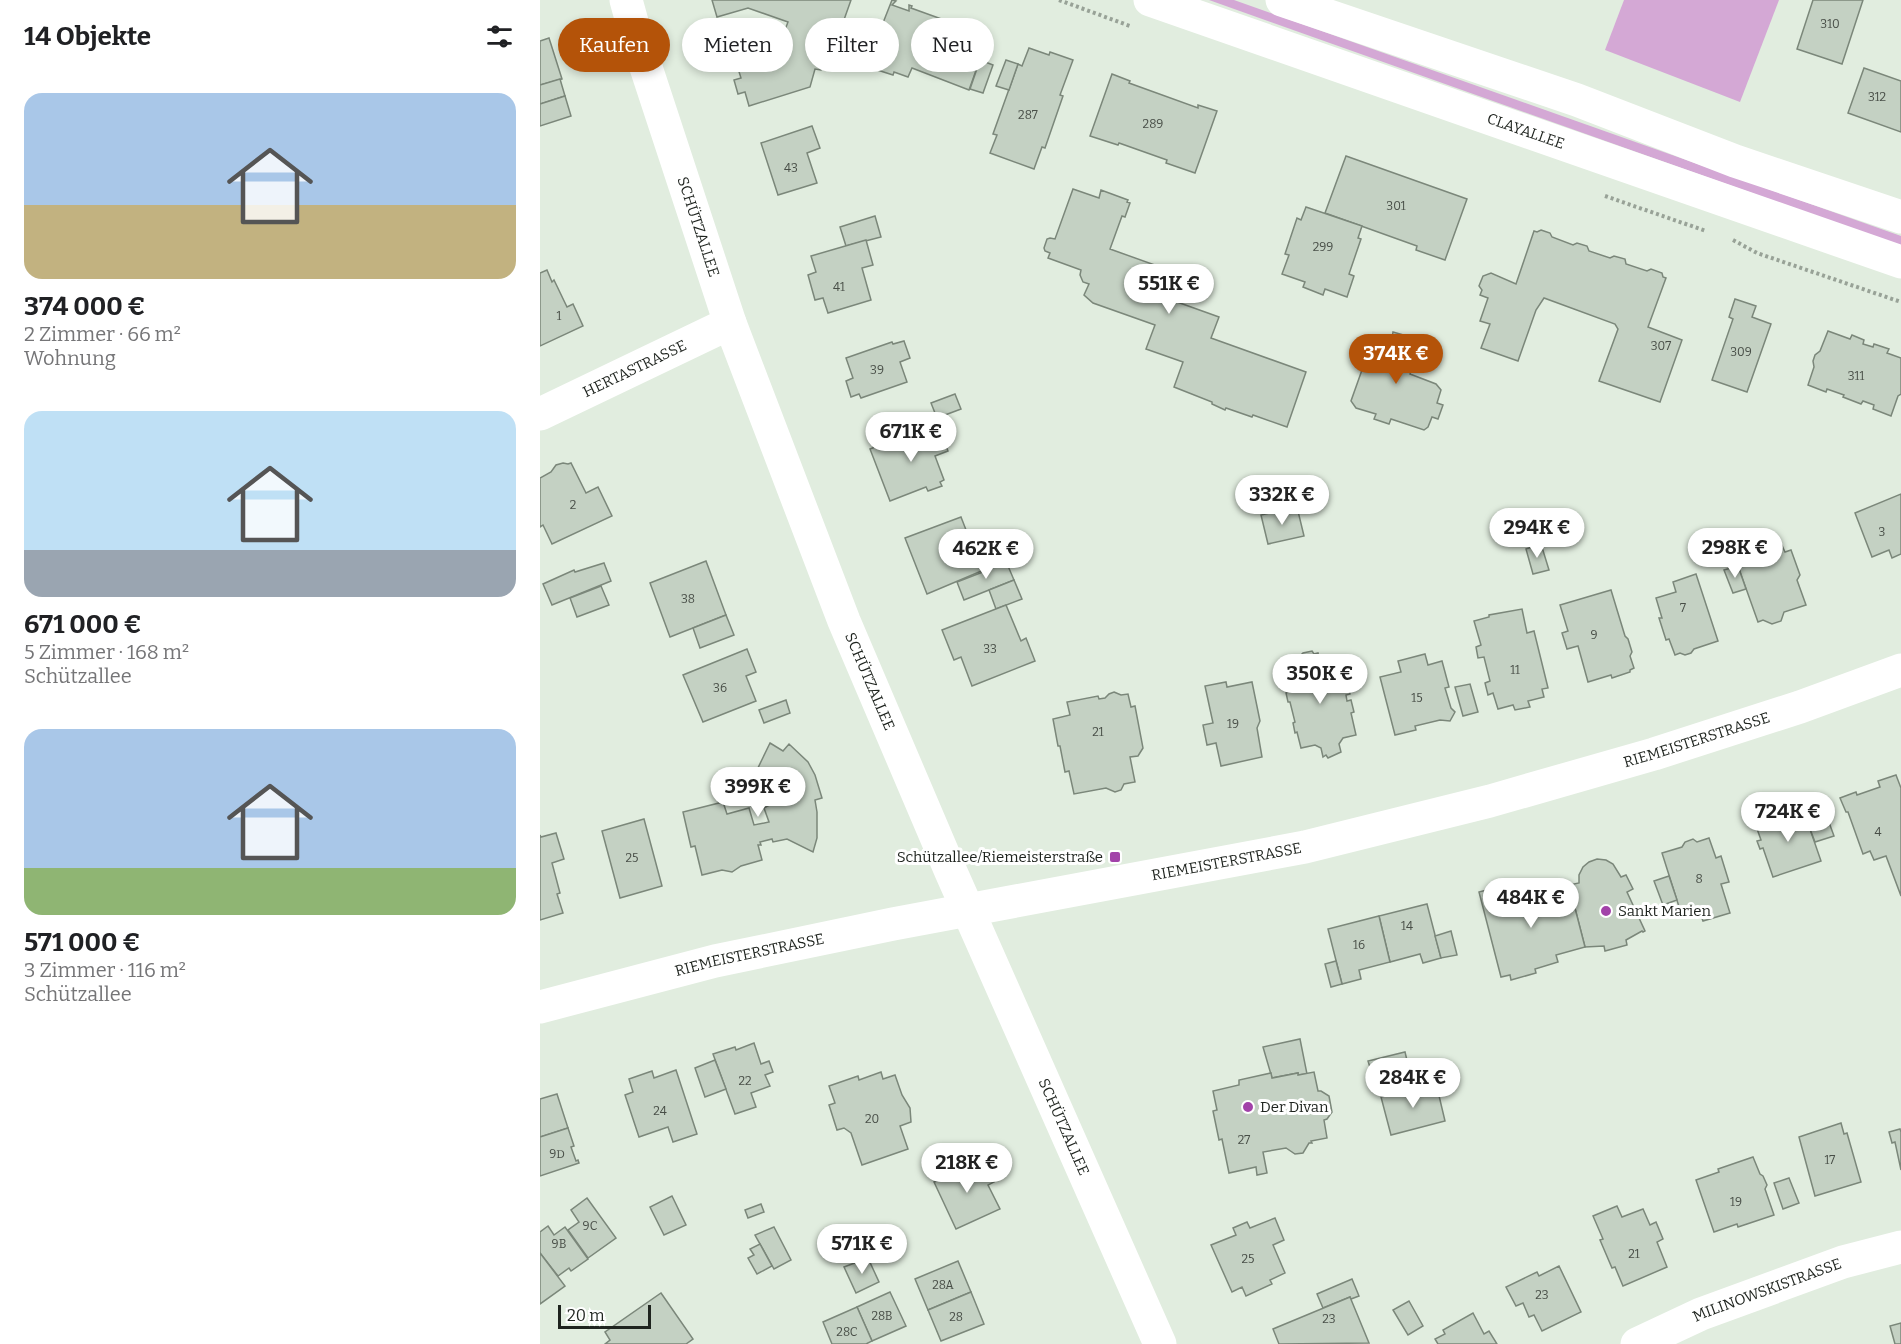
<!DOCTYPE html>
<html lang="de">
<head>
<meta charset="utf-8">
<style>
  :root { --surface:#fff; --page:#f6f6f6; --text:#202124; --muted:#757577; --accent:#b45309 }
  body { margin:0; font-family:Bitter,serif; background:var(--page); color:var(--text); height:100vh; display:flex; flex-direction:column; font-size:22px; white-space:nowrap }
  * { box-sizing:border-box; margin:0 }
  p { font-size:20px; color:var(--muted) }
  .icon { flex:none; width:33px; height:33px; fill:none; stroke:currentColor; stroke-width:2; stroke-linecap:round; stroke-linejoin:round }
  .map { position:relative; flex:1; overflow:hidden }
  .drawer { display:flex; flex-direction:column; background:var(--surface); width:540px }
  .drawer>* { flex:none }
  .guide { position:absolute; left:18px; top:18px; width:570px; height:54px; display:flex; gap:12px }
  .scale { position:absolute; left:18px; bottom:15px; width:93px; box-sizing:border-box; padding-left:6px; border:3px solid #1e231e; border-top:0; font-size:16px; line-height:21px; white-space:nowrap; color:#1e231e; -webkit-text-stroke:4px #fff; paint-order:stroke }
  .price { position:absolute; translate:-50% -51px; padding:0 14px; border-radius:21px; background:#fff; color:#222; font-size:20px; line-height:39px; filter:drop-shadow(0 2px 3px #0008) }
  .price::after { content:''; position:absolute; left:50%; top:36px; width:18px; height:14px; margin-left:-9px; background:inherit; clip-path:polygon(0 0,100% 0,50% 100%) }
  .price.active { background:var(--accent); color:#fff }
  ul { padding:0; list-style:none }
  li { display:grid; align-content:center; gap:12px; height:318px; padding:0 24px }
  li span { display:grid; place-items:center; height:186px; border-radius:18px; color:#555 }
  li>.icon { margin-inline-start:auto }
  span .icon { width:108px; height:108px; fill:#fffc; stroke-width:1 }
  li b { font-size:26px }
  h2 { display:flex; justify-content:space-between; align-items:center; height:72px; padding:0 24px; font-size:26px }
  .pill { padding:0 21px; border-radius:27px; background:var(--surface); box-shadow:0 3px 9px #0003; font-size:21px; line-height:54px }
  .pill.active { background:var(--accent); color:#fff }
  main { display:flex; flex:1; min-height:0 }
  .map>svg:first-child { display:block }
  .green { fill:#d4a8d5 }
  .building { fill:#c4d1c3; stroke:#7b877a; stroke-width:1.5 }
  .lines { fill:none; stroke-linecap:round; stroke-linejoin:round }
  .path { stroke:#98a297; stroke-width:4; stroke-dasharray:3 3; stroke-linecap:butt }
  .street { stroke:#fff; stroke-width:33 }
  .secondary { stroke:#fff; stroke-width:33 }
  .poi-dot { fill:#a242a9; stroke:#fff; stroke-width:2 }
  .labels { text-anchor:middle; stroke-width:6; stroke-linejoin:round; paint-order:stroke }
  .number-label { font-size:12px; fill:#484e47 }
  .street-label { font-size:15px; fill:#1e231e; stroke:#fff }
  .poi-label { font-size:15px; fill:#1e231e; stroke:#fff; text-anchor:start }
</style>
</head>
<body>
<main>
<section class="drawer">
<h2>14 Objekte<svg class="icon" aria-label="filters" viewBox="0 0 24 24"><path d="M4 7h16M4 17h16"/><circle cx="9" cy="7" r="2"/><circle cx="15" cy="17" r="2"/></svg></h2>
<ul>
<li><span style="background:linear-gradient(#a9c7e8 60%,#c2b280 0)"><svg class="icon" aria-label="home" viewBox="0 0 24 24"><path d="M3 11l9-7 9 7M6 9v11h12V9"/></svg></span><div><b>374 000 €</b><p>2 Zimmer · 66 m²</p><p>Wohnung</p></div></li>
<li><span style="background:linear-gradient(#bfe0f5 75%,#9aa5b1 0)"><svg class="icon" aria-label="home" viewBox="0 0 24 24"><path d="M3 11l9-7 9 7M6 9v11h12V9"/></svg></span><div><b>671 000 €</b><p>5 Zimmer · 168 m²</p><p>Schützallee</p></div></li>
<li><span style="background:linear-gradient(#a9c7e8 75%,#8fb573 0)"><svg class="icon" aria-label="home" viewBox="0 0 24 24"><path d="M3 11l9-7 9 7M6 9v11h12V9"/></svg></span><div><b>571 000 €</b><p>3 Zimmer · 116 m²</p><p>Schützallee</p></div></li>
</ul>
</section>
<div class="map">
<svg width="1361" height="1344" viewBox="0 0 1361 1344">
  <rect width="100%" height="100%" fill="#e1eddf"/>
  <g class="green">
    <polygon points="669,0 694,0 1361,236 1361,246"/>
    <polygon points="1084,0 1239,0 1200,102 1065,50"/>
  </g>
  <g class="building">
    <polygon points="172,0 311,0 288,65 281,70 275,69 270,87 209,106 205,92 198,94 194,80 201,78 196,62 238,48 248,22 208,8 177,17"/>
    <polygon points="352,0 356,1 352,5 369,11 369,5 372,6 371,8 429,29 429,27 433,28 430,32 446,38 446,33 449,34 429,90 372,68 368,77 354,72 353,75 328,67 341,28"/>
    <polygon points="1273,0 1323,0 1302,64 1257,49"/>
    <polygon points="9,38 22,79 0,85 0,41"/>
    <polygon points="489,48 509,55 510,52 533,60 520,95 523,96 505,148 502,147 494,169 450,153 457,135 453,134 478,64 482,66"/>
    <polygon points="440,60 453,65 443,93 430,89"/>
    <polygon points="466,60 478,64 469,90 456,86"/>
    <polygon points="1324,68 1361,81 1361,132 1308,113"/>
    <polygon points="572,74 590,81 589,83 658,108 658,105 677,111 655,173 626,163 627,160 579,143 578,145 550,136"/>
    <polygon points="20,79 25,96 0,104 0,85"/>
    <polygon points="25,96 31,116 0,126 0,104"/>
    <polygon points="272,126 280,148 267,153 277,183 238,195 221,143"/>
    <polygon points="806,156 927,199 905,260 876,250 877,246 785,213"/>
    <polygon points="533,189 559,198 561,190 588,200 587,202 590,203 585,217 582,216 570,249 623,268 628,266 634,268 637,274 626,298 679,317 671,338 766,372 747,427 713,415 712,417 686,408 685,410 672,404 672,402 634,387 643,362 606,349 615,325 553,303 544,295 549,284 543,282 540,275 541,270 508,258 510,253 505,251 504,248 507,239 510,238 515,239"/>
    <polygon points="766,207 822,226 818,238 821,239 809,274 814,276 807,297 785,289 783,295 763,287 765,282 742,274 749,255 745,254 757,218 761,220"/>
    <polygon points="335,216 341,237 306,246 300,227"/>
    <polygon points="1001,230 1010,233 1012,237 1033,245 1037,243 1047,246 1049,251 1070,258 1074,256 1085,259 1086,264 1107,271 1111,269 1122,273 1123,277 1126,278 1108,327 1142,340 1120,402 1059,381 1078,329 1075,324 1004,298 996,310 978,361 941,348 950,324 940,321 948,298 940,295 942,290 939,286 943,276 951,273 976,284 994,231 997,232"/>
    <polygon points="326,240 333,265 322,268 331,300 288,313 283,298 275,300 268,275 276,272 271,256"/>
    <polygon points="7,270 12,282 14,280 27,307 33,304 43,326 0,346 0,273"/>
    <polygon points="1195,299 1216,306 1212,317 1231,324 1207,392 1172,380 1193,319 1189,317"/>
    <polygon points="1288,331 1310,339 1312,335 1324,340 1323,344 1333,347 1334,344 1349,349 1347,353 1361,358 1361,394 1358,396 1351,416 1333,409 1334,405 1323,401 1321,404 1303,397 1304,395 1287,389 1286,392 1268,385 1274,367 1273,361 1275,355 1280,351"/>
    <polygon points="853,332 867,336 865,342 872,345 877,352 870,374 896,384 901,390 897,403 903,405 898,419 892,417 888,427 884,430 851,419 849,424 834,419 836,414 816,408 811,401 833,339 840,335 852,338"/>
    <polygon points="364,341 370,358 360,362 367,382 321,398 319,394 311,397 306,381 313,378 306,358 352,342 353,344"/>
    <polygon points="415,394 421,409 397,418 391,403"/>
    <polygon points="399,427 408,451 395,456 404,480 400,482 402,486 388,491 386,487 350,501 330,449 384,428 385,432"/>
    <polygon points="23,463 28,464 31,463 46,493 58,487 72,516 12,544 3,525 0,527 0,478 11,472 16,465"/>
    <polygon points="1361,494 1361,554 1352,558 1349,550 1332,557 1315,513"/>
    <polygon points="757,507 764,536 728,544 721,515"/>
    <polygon points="421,517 433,548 449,541 458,564 387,594 365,538"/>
    <polygon points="1240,541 1245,552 1251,550 1260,575 1257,580 1266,605 1244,612 1241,621 1232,624 1223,620 1218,622 1198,566 1209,562 1210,565 1227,559 1222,547"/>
    <polygon points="1001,544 1009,570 993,574 986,549"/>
    <polygon points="465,559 474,580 424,600 417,582 443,572 442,571 458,564 458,562"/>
    <polygon points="166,561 186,615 130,637 110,583"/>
    <polygon points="64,563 71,581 12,605 3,584 34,570 35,572"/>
    <polygon points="1198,566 1206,589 1193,593 1184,570"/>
    <polygon points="1156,574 1178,641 1154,649 1151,653 1145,655 1140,653 1135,655 1129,639 1126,640 1119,618 1122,618 1116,598 1136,592 1133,582"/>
    <polygon points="474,580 482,599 456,609 449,590"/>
    <polygon points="61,586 69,605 37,617 30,598"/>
    <polygon points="1071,590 1085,636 1088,639 1092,652 1090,656 1094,668 1090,670 1090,672 1072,678 1071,675 1048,682 1038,646 1027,649 1022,633 1028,631 1020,605"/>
    <polygon points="466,605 481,641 486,638 495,661 432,686 421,657 414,660 402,630"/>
    <polygon points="982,609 987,633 994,631 1008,688 1002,689 1004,697 988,701 990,707 975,710 973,705 958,709 953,693 948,695 945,683 950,681 944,657 938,658 936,647 941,645 934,621 949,617 949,615"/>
    <polygon points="186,615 194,635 160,648 153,628"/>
    <polygon points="207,649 216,672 206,676 216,701 163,722 143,675"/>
    <polygon points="772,651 774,654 778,653 780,662 785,665 798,662 803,683 807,682 810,694 806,695 807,701 811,700 814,712 811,713 816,735 803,738 799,744 801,752 788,758 786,755 783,757 781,748 775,745 761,748 757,732 755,733 753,723 755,722 750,702 748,702 746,693 748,692 744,675 758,672 761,667 759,657 763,653"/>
    <polygon points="885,654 888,665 902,661 909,687 905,688 911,708 915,712 910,721 900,720 875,726 876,730 855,735 840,677 861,672 858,661"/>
    <polygon points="686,682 687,687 712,682 720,721 717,728 722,757 681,766 676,743 667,745 663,725 673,723 665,686"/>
    <polygon points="930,684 938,712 923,716 915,687"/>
    <polygon points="574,692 581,695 588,694 591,707 595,706 603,748 598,756 590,757 595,782 584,784 581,790 575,792 566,788 534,794 529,771 525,772 520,746 518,746 513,719 530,715 527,702 558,696 559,699 565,698 569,694"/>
    <polygon points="246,700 250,713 224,723 219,710"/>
    <polygon points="230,743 243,751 249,744 268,762 275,775 282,798 275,800 277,812 277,838 273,852 247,839 233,842 232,839 220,842 221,845 218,845 222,860 201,866 192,872 182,870 162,875 155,846 151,847 143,812 183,802 187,814 209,808 214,825 229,822 224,808 249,794 250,790 244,779 232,768 223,780 215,774"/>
    <polygon points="1356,775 1361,788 1361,896 1346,856 1334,860 1330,851 1323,854 1308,812 1306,812 1300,798 1316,792 1317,795 1340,787 1338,781"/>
    <polygon points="1262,806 1281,861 1233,877 1223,848 1220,849 1217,841 1221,840 1216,826 1248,815 1247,811"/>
    <polygon points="1283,806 1294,836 1275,842 1264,813"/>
    <polygon points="104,819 122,886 80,898 62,831"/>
    <polygon points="16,833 24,859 12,863 20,893 17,894 23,913 0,920 0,835 1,837"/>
    <polygon points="1169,838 1176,858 1181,856 1189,882 1181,884 1190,913 1163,921 1160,913 1151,916 1149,911 1141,913 1122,853 1142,847 1145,842 1153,839 1157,842"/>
    <polygon points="1057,859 1066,860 1073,864 1081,877 1086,875 1093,889 1087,892 1105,931 1103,932 1102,931 1086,940 1087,945 1065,951 1064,946 1045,947 1029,885 1039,883 1039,875 1043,867 1049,862"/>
    <polygon points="1129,876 1137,900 1123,905 1114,881"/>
    <polygon points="1022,884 1023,887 1029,885 1045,947 1016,955 1018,962 995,969 996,973 971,980 970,975 961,977 939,892 962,886 966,902 1011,890 1010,887"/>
    <polygon points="887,904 901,958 883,963 880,954 850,962 839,916"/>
    <polygon points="839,916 850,962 819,970 821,979 802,984 788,929"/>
    <polygon points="911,931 917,955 901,958 895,936"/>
    <polygon points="796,961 802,984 791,987 785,964"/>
    <polygon points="760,1039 767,1074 758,1075 758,1073 732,1078 723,1047"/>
    <polygon points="214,1043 221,1064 229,1061 233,1072 225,1075 230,1086 211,1093 216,1107 195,1114 173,1054 195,1047 196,1050"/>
    <polygon points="865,1052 871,1077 844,1084 837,1080 834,1080 828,1061"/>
    <polygon points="175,1060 186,1089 165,1097 155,1068"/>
    <polygon points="136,1070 157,1134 133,1142 128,1127 99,1137 85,1095 93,1092 89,1079 112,1071 114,1078"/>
    <polygon points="341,1072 343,1079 355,1075 362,1095 370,1108 371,1122 360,1126 368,1149 322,1165 311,1133 304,1128 297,1130 289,1105 295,1103 289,1086 318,1076 319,1080"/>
    <polygon points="774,1072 778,1091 781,1091 789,1096 792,1112 787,1119 784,1120 787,1138 771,1141 772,1143 769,1143 763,1153 755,1154 746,1148 723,1152 727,1173 717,1175 716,1167 689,1173 682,1139 679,1140 673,1111 677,1110 673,1091 699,1085 699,1080 731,1073 732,1078 758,1073 758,1075"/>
    <polygon points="896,1083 905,1121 851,1135 841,1097"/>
    <polygon points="17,1094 28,1128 0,1137 0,1099"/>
    <polygon points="1301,1123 1304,1134 1307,1133 1321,1182 1275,1196 1259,1137"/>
    <polygon points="28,1128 34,1146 31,1147 36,1161 38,1160 39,1163 0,1176 0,1137"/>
    <polygon points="1360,1129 1361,1132 1361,1170 1355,1142 1352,1143 1349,1132"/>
    <polygon points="1213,1157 1220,1174 1223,1176 1227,1185 1225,1189 1234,1215 1198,1227 1197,1224 1174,1232 1156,1180 1179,1172 1178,1169"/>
    <polygon points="438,1162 441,1168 446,1165 454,1182 448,1185 460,1209 416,1229 394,1182 397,1181 394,1177 408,1171 410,1174"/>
    <polygon points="1249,1178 1259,1203 1243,1209 1234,1183"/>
    <polygon points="132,1196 146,1225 124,1235 110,1207"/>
    <polygon points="47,1198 76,1238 48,1258 28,1230 39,1222 31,1210"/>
    <polygon points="221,1204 224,1212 208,1218 205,1210"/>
    <polygon points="1077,1206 1082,1217 1103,1209 1110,1225 1116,1222 1123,1239 1117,1242 1127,1267 1083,1286 1075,1267 1072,1268 1060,1240 1063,1239 1053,1216"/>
    <polygon points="735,1218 744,1240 733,1245 745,1273 730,1280 732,1284 706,1296 702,1287 692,1292 671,1245 696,1235 693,1228 707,1222 710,1228"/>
    <polygon points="8,1226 14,1235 25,1227 48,1259 31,1271 29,1268 18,1276 0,1253 0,1232"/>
    <polygon points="234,1227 251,1260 234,1269 215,1235"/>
    <polygon points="220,1244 232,1266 217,1274 208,1258 214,1255 210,1249"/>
    <polygon points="0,1253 25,1286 0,1304"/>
    <polygon points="328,1258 339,1282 316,1293 304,1267"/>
    <polygon points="418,1261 431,1292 388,1310 375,1279"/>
    <polygon points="1019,1266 1041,1312 1002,1331 994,1315 989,1317 983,1303 976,1306 966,1287 997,1272 999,1276"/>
    <polygon points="812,1279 819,1296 811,1299 810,1297 783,1308 777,1294"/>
    <polygon points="350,1292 366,1326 332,1341 317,1307"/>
    <polygon points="431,1292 444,1324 401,1341 388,1310"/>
    <polygon points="121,1293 153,1339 146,1344 65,1344 70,1340 65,1332"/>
    <polygon points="810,1297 829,1343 739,1344 733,1329"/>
    <polygon points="869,1301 883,1326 868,1335 853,1310"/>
    <polygon points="317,1307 332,1341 326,1344 292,1344 283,1322"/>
    <polygon points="933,1313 944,1334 949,1331 957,1344 898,1344 895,1339 905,1334 903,1330"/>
    <polygon points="1361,1323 1361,1344 1355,1344 1350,1326"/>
  </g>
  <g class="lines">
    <g class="path">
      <polyline points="519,0 590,26"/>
      <polyline points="1065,196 1166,231"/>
      <polyline points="1193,240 1217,253 1361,302"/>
    </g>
    <g class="street">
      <path id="s1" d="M86 0 97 40 190 323 304 621 411 872 620 1344"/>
      <path id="s2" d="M0 414 190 323"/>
      <path id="s3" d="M0 1007 175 961 353 924 765 847 950 801 1114 754 1260 707 1361 670"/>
      <path id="s4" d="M1097 1344 1161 1314 1303 1262 1361 1247"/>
    </g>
    <g class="secondary">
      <path id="s5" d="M610 0 1361 262"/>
      <polyline points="742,0 1037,100 1195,161 1361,217"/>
    </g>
  </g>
  <g class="poi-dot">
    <rect x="569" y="851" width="12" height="12" rx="3"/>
    <circle cx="1066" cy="911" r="6"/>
    <circle cx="708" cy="1107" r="6"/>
  </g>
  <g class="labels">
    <g class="number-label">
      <text x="1290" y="28">310</text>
      <text x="1337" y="101">312</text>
      <text x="488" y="119">287</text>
      <text x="613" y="128">289</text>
      <text x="251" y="172">43</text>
      <text x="856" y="210">301</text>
      <text x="783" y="251">299</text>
      <text x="299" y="291">41</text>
      <text x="19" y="320">1</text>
      <text x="1121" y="350">307</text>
      <text x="1201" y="356">309</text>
      <text x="337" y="374">39</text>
      <text x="1316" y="380">311</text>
      <text x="33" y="509">2</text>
      <text x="1342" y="536">3</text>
      <text x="148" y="603">38</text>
      <text x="1143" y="612">7</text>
      <text x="1054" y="639">9</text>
      <text x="450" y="653">33</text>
      <text x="975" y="674">11</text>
      <text x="180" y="692">36</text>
      <text x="877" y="702">15</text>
      <text x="693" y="728">19</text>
      <text x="558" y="736">21</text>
      <text x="1338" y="836">4</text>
      <text x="92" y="862">25</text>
      <text x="1159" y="883">8</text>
      <text x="867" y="930">14</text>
      <text x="819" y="949">16</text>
      <text x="205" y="1085">22</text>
      <text x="120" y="1115">24</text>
      <text x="332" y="1123">20</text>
      <text x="704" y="1144">27</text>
      <text x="17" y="1158">9D</text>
      <text x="1290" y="1164">17</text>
      <text x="1196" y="1206">19</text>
      <text x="50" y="1230">9C</text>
      <text x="19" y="1248">9B</text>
      <text x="1094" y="1258">21</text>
      <text x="708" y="1263">25</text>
      <text x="403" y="1289">28A</text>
      <text x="1002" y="1299">23</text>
      <text x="342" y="1320">28B</text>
      <text x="416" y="1321">28</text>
      <text x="789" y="1323">23</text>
      <text x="307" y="1336">28C</text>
    </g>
    <g class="street-label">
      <text dy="5" stroke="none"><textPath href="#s5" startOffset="398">CLAYALLEE</textPath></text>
      <text dy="5" stroke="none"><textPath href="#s1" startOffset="238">SCHÜTZALLEE</textPath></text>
      <text dy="5" stroke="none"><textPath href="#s2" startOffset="105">HERTASTRASSE</textPath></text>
      <text dy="5" stroke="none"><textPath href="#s1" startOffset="724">SCHÜTZALLEE</textPath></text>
      <text dy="5" stroke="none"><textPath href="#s3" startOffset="1188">RIEMEISTERSTRASSE</textPath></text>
      <text dy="5" stroke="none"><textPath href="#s3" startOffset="702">RIEMEISTERSTRASSE</textPath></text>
      <text dy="5" stroke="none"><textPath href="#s3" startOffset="216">RIEMEISTERSTRASSE</textPath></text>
      <text dy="5" stroke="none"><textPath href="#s1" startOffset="1210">SCHÜTZALLEE</textPath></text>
      <text dy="5" stroke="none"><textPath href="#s4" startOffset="141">MILINOWSKISTRASSE</textPath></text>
    </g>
    <g class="poi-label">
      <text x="563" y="862" text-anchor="end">Schützallee/Riemeisterstraße</text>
      <text x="1078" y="916">Sankt Marien</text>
      <text x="720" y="1112">Der Divan</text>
    </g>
  </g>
</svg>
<div class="scale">20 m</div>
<b class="price" style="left:629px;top:315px">551K €</b>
<b class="price active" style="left:856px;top:385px">374K €</b>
<b class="price" style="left:371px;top:463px">671K €</b>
<b class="price" style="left:742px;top:526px">332K €</b>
<b class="price" style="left:997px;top:559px">294K €</b>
<b class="price" style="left:1195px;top:579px">298K €</b>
<b class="price" style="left:446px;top:580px">462K €</b>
<b class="price" style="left:780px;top:705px">350K €</b>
<b class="price" style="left:218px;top:818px">399K €</b>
<b class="price" style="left:1248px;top:843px">724K €</b>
<b class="price" style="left:991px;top:929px">484K €</b>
<b class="price" style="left:873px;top:1109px">284K €</b>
<b class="price" style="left:427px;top:1194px">218K €</b>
<b class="price" style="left:322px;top:1275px">571K €</b>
<div class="guide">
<a class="pill active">Kaufen</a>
<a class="pill">Mieten</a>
<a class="pill">Filter</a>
<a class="pill">Neu</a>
</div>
</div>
</main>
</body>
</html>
